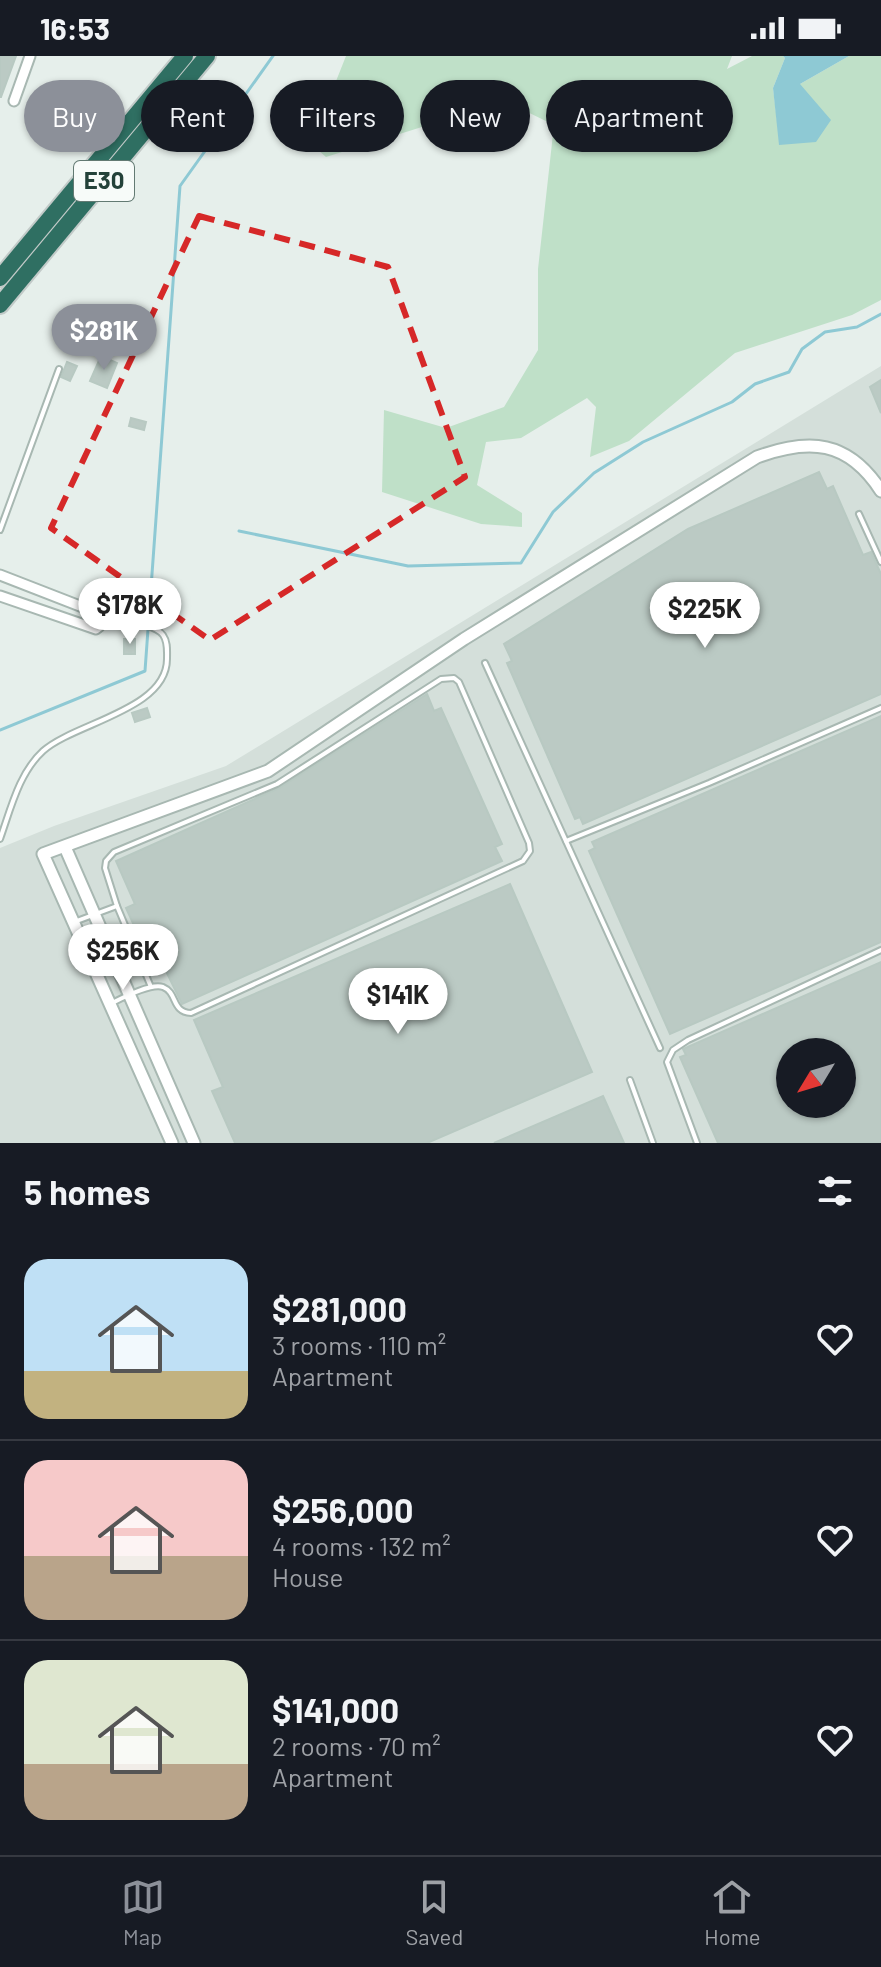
<!DOCTYPE html>
<html lang="en">
<head>
<meta charset="utf-8">
<style>
  :root { --surface:#171b24; --page:#20242c; --text:#f1f3f6; --muted:#9ea1a6; --line:#363941; --accent:#8c9099 }
  body { margin:0; font-family:Barlow,sans-serif; background:var(--page); color:var(--text); height:100vh; display:flex; flex-direction:column; font-size:30px; white-space:nowrap }
  * { box-sizing:border-box; margin:0 }
  p { font-size:26px; color:var(--muted) }
  .icon { flex:none; width:44px; height:44px; fill:none; stroke:currentColor; stroke-width:2; stroke-linecap:round; stroke-linejoin:round }
  .map { position:relative; height:1087px; overflow:hidden }
  .sheet { display:flex; flex-direction:column; background:var(--surface); flex:1 }
  .sheet>* { flex:none }
  .guide { position:absolute; left:24px; top:24px; width:834px; height:72px; display:flex; gap:16px }
  .needle { width:52px; rotate:232deg }
  .buttons { position:absolute; left:776px; top:982px; display:grid; gap:16px }
  .buttons a { display:grid; place-items:center; width:80px; height:80px; border-radius:50%; background:var(--surface); box-shadow:0 2px 6px #0004; font-size:40px }
  .price { position:absolute; translate:-50% -68px; padding:0 18px; border-radius:28px; background:#fff; color:#222; font-size:26px; line-height:52px; filter:drop-shadow(0 2px 4px #0008) }
  .price::after { content:''; position:absolute; left:50%; top:48px; width:24px; height:18px; margin-left:-12px; background:inherit; clip-path:polygon(0 0,100% 0,50% 100%) }
  .price.current { background:var(--accent); color:#fff }
  ul { padding:0; list-style:none }
  li { display:flex; align-items:center; gap:24px; height:200px; padding:0 24px }
  li+li { border-top:2px solid var(--line) }
  li span { display:grid; place-items:center; flex:none; width:224px; height:160px; border-radius:24px; color:#555 }
  li>.icon { margin-inline-start:auto }
  span .icon { width:96px; height:96px; fill:#fffc; stroke-width:1 }
  li b { font-size:34px }
  h2 { display:flex; justify-content:space-between; align-items:center; height:96px; padding:0 24px; font-size:34px }
  .pill { padding:0 28px; border-radius:36px; background:var(--surface); box-shadow:0 2px 6px #0004; font-size:28px; line-height:72px }
  .pill.current { background:var(--accent); color:#fff }
  .status { display:flex; justify-content:space-between; align-items:center; height:56px; padding:0 40px; background:var(--surface); direction:ltr }
  .status svg { height:22px; fill:currentColor }
  .tab-bar { display:flex; justify-content:space-around; align-items:center; height:112px; border-top:2px solid var(--line); background:var(--surface); font-size:22px; color:var(--muted) }
  .tab-bar a { display:grid; justify-items:center; gap:4px }
  .tab-bar .current { color:var(--accent) }
  .map>svg:first-child { display:block }
  .built { fill:#d4dfda; fill-rule:evenodd }
  .green { fill:#bfe0c8 }
  .water { fill:#8ec9d4 }
  .lines { fill:none; stroke-linecap:round; stroke-linejoin:round }
  .stream { stroke:#8ec9d4; stroke-width:3 }
  .building { fill:#bbcac4; stroke:#b8c9c2; stroke-width:2; fill-rule:evenodd }
  .service-casing { stroke:#a8b8b2; stroke-width:8 }
  .minor-casing { stroke:#a8b8b2; stroke-width:13 }
  .tertiary-casing { stroke:#a8b8b2; stroke-width:15 }
  .motorway-casing { stroke:#c2cac8; stroke-width:20 }
  .service { stroke:#fff; stroke-width:4 }
  .minor { stroke:#fff; stroke-width:9 }
  .tertiary { stroke:#fff; stroke-width:11 }
  .motorway { stroke:#2f6f62; stroke-width:16 }
  .marked { fill:none; stroke:#d62828; stroke-width:6; stroke-dasharray:16 10; stroke-linejoin:round }
  .labels { text-anchor:middle; stroke-width:6; stroke-linejoin:round; paint-order:stroke }
  .shield { fill:#f7fbf9; stroke:#637a73; stroke-width:2 }
  .shield-label { font-size:24px; font-weight:bold; fill:#24423a }
</style>
</head>
<body>
<div class="status"><b>16:53</b><svg viewBox="0 0 49 12"><path d="M0 12V9h3v3zM5 12V6h3v6zM10 12V3h3v9zM15 12V0h3v12zM26 1h20v11H26zM47 4h2v5h-2z"/></svg></div>
<div class="map">
<svg width="881" height="1087" viewBox="0 0 881 1087">
  <rect width="100%" height="100%" fill="#e6efeb"/>
  <path class="built" d="M881 310V1087H0V792L54 770 226 710ZM790 996H842V1048H790Z"/>
  <polygon class="green" points="346,0 732,0 727,13 752,0 783,0 785,2 773,32 780,89 800,28 849,0 881,0 881,244 852,259 735,297 629,385 590,401 596,351 587,342 521,382 486,386 477,429 522,457 522,471 481,468 382,436 384,354 446,372 504,351 538,294 538,213 554,69 505,45 326,101 311,88"/>
  <polygon class="water" points="783,0 849,0 800,28 831,64 816,86 779,89 773,32 785,2"/>
  <g class="lines">
    <g class="stream">
      <polyline points="239,475 408,510 521,507 553,456 594,417 643,386 732,346 755,328 789,316 802,293 825,276 857,271 881,258"/>
      <polyline points="0,674 145,615 180,130 273,0"/>
    </g>
  </g>
  <g class="building">
    <polygon points="0,0 16,0 1,41 0,41"/>
    <polygon points="101,300 117,307 107,332 90,325"/>
    <polygon points="67,306 77,310 70,325 61,321"/>
    <polygon points="881,324 881,357 870,331"/>
    <polygon points="131,362 146,366 144,374 129,370"/>
    <polygon points="819,416 827,433 833,430 863,499 871,496 881,518 881,638 583,768 580,761 575,763 507,607 512,605 504,588 688,473"/>
    <rect x="124" y="583" width="11" height="15"/>
    <polygon points="427,638 434,655 441,652 502,788 495,791 502,805 182,948 163,909 154,913 126,852 135,848 116,805 279,732"/>
    <polygon points="147,652 150,661 135,666 132,657"/>
    <polygon points="881,660 881,886 670,978 589,795 595,792 592,786"/>
    <polygon points="510,828 592,1016 427,1087 235,1087 212,1035 223,1031 194,964"/>
    <path d="M881 906V1087H718L680 1001 686 999 683 993ZM790 996H842V1048H790Z"/>
    <polygon points="603,1040 624,1087 494,1087"/>
  </g>
  <g class="lines">
    <defs>
      <g id="service">
        <polyline points="859,458 881,506"/>
        <polyline points="0,474 59,313"/>
        <polyline points="485,607 660,992"/>
        <path d="M0 783C11 752 19 717 43 695 74 667 167 654 167 603 167 595 168 586 163 579 155 568 119 563 105 560"/>
        <polyline points="566,785 709,727 881,652"/>
        <polyline points="74,866 117,850"/>
        <path d="M112 947C124 941 151 927 163 931 178 937 171 956 191 957L523 805 530 795 529 787 459 626 454 622 441 623 277 728 114 796 106 805 105 812 117 850 151 931"/>
        <polyline points="630,1024 653,1087"/>
        <polyline points="697,1087 667,1006 673,994 688,984 881,894"/>
      </g>
      <g id="minor">
        <polyline points="14,45 30,0"/>
        <path d="M0 519 103 559C103 565 101 570 96 573L0 540"/>
      </g>
      <g id="tertiary">
        <polyline points="65,791 194,1087"/>
        <path d="M172 1087 43 798 268 715 464 583 757 401C809 382 848 384 881 435"/>
      </g>
      <g id="motorway">
        <polyline points="0,222 185,0"/>
        <polyline points="0,249 207,0"/>
      </g>
    </defs>
    <use href="#service" class="service-casing"/>
    <use href="#minor" class="minor-casing"/>
    <use href="#tertiary" class="tertiary-casing"/>
    <use href="#motorway" class="motorway-casing"/>
    <use href="#service" class="service"/>
    <use href="#minor" class="minor"/>
    <use href="#tertiary" class="tertiary"/>
    <use href="#motorway" class="motorway"/>
  </g>
  <path class="marked" d="M199 160 388 211 465 421 210 584 51 472Z"/>
  <g class="labels">
    <rect class="shield" x="74" y="105" width="60" height="40" rx="6"/>
    <g class="shield-label">
      <text x="104" y="133">E30</text>
    </g>
  </g>
</svg>
<div class="buttons">
<a><svg class="needle" viewBox="-14 -14 28 28"><path d="M0-13l5 13h-10z" fill="#e53935"/><path d="M0 13l5-13h-10z" fill="#9ea1a6"/></svg></a>
</div>
<b class="price current" style="left:104px;top:316px">$281K</b>
<b class="price" style="left:130px;top:590px">$178K</b>
<b class="price" style="left:705px;top:594px">$225K</b>
<b class="price" style="left:123px;top:936px">$256K</b>
<b class="price" style="left:398px;top:980px">$141K</b>
<div class="guide">
<a class="pill current">Buy</a>
<a class="pill">Rent</a>
<a class="pill">Filters</a>
<a class="pill">New</a>
<a class="pill">Apartment</a>
</div>
</div>
<section class="sheet">
<h2>5 homes<svg class="icon" aria-label="filters" viewBox="0 0 24 24"><path d="M4 7h16M4 17h16"/><circle cx="9" cy="7" r="2"/><circle cx="15" cy="17" r="2"/></svg></h2>
<ul>
<li><span style="background:linear-gradient(#bfe0f5 70%,#c2b280 0)"><svg class="icon" aria-label="home" viewBox="0 0 24 24"><path d="M3 11l9-7 9 7M6 9v11h12V9"/></svg></span><div><b>$281,000</b><p>3 rooms · 110 m²</p><p>Apartment</p></div><svg class="icon" aria-label="heart" viewBox="0 0 24 24"><path d="M12 20l-8-8c-3-5 5-10 8-4 3-6 11-1 8 4z"/></svg></li>
<li><span style="background:linear-gradient(#f6c9c9 60%,#b9a48a 0)"><svg class="icon" aria-label="home" viewBox="0 0 24 24"><path d="M3 11l9-7 9 7M6 9v11h12V9"/></svg></span><div><b>$256,000</b><p>4 rooms · 132 m²</p><p>House</p></div><svg class="icon" aria-label="heart" viewBox="0 0 24 24"><path d="M12 20l-8-8c-3-5 5-10 8-4 3-6 11-1 8 4z"/></svg></li>
<li><span style="background:linear-gradient(#dfe7d0 65%,#b9a48a 0)"><svg class="icon" aria-label="home" viewBox="0 0 24 24"><path d="M3 11l9-7 9 7M6 9v11h12V9"/></svg></span><div><b>$141,000</b><p>2 rooms · 70 m²</p><p>Apartment</p></div><svg class="icon" aria-label="heart" viewBox="0 0 24 24"><path d="M12 20l-8-8c-3-5 5-10 8-4 3-6 11-1 8 4z"/></svg></li>
</ul>
</section>
<nav class="tab-bar">
<a class="current"><svg class="icon" aria-label="map" viewBox="0 0 24 24"><path d="M3 6l6-2 6 2 6-2v14l-6 2-6-2-6 2zM9 4v14M15 6v14"/></svg>Map</a>
<a><svg class="icon" aria-label="saved" viewBox="0 0 24 24"><path d="M7 4h10v16l-5-4-5 4z"/></svg>Saved</a>
<a><svg class="icon" aria-label="home" viewBox="0 0 24 24"><path d="M3 11l9-7 9 7M6 9v11h12V9"/></svg>Home</a>
</nav>
</body>
</html>
